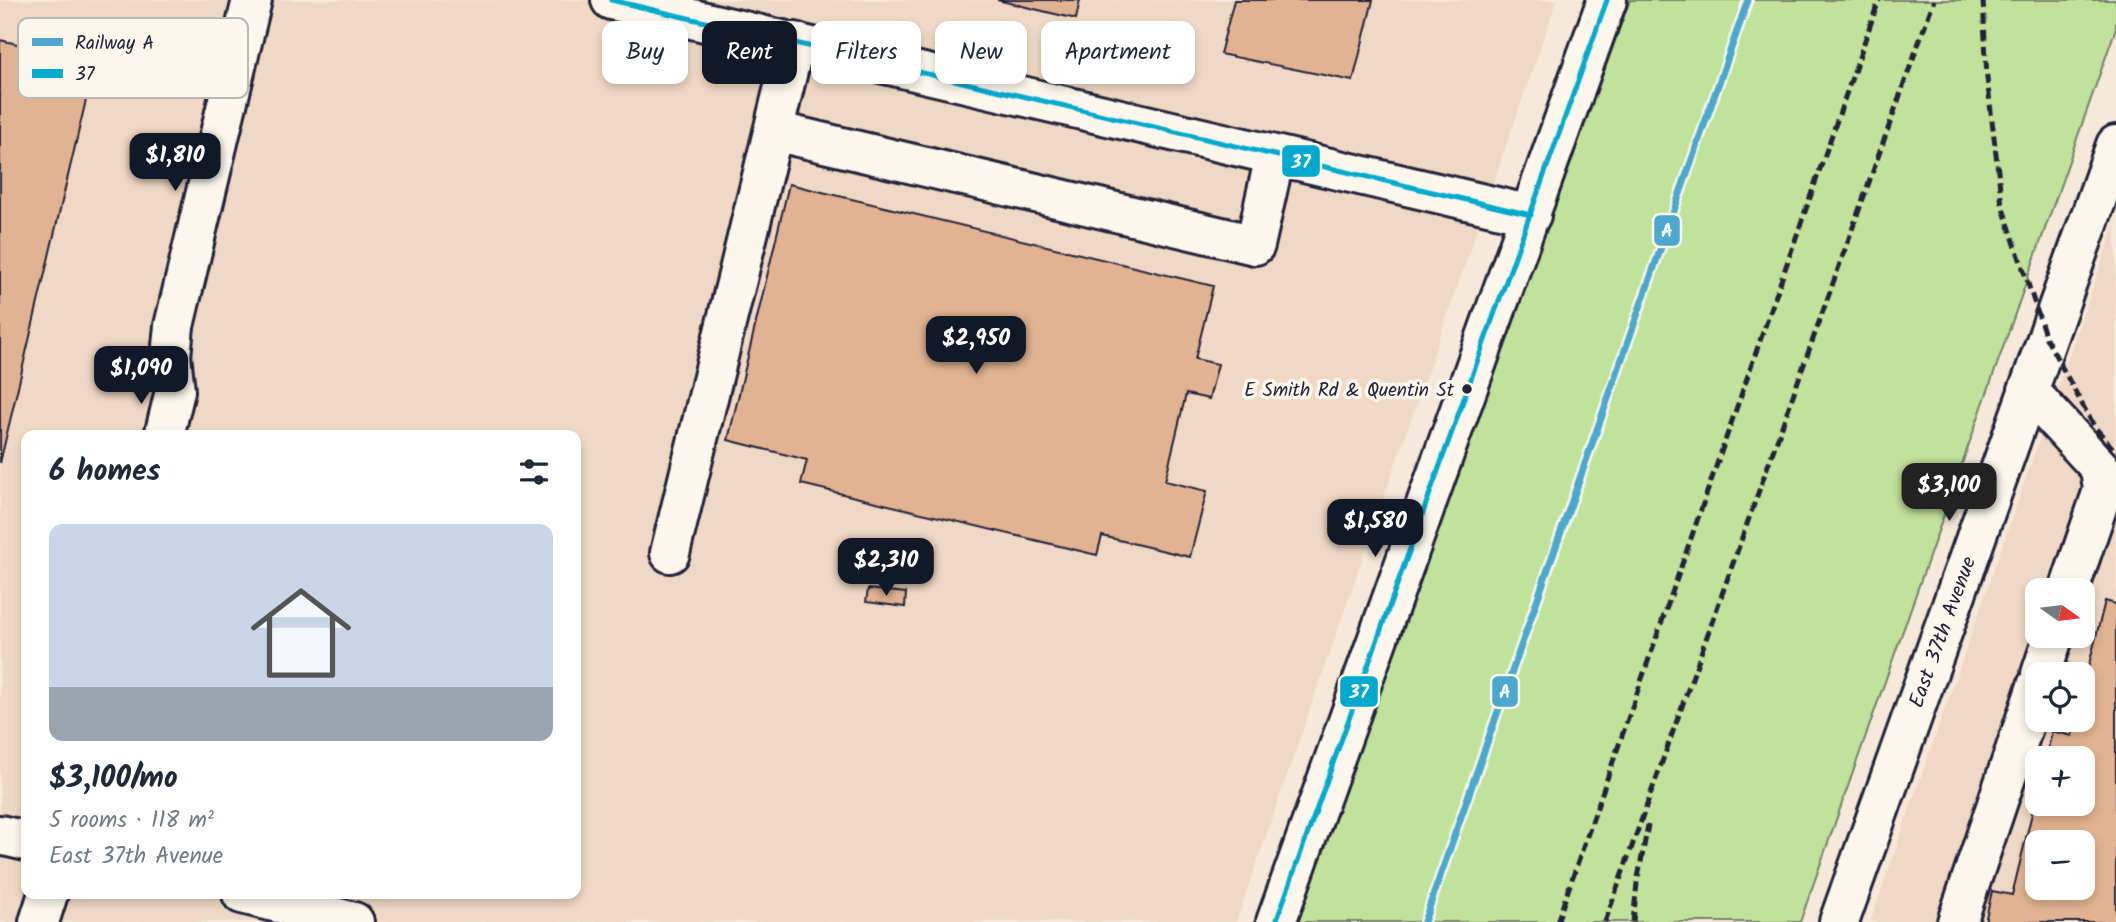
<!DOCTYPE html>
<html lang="en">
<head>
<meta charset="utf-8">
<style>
  :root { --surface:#fff; --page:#f6f6f7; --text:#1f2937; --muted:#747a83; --accent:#111827 }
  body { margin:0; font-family:Kalam,sans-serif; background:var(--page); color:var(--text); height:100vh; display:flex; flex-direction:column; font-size:26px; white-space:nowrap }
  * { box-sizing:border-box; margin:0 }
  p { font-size:23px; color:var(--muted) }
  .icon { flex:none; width:38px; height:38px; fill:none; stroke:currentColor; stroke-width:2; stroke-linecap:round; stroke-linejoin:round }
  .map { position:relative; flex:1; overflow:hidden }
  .panel { position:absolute; left:21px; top:430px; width:560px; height:469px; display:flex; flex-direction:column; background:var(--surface); border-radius:14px; box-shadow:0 4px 10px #0003 }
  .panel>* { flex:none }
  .top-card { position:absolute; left:602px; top:21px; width:665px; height:63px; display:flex; gap:14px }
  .needle { width:46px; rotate:104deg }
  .controls { position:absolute; left:2025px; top:578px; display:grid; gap:14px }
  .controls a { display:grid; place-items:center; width:70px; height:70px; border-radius:14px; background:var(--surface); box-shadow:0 4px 10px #0003; font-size:35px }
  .price { position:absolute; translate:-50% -60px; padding:0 16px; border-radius:14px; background:var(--accent); color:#fff; font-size:23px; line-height:46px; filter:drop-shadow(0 2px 4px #0008) }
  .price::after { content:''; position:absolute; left:50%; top:42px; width:21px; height:16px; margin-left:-10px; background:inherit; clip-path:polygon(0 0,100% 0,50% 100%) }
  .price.active { background:#222; color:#fff }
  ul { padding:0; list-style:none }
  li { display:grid; align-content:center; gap:14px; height:371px; padding:0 28px }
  li span { display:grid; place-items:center; height:217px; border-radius:14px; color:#555 }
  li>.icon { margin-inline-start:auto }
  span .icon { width:126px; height:126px; fill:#fffc; stroke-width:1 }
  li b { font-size:30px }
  h2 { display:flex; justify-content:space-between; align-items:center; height:84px; padding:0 28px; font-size:30px }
  .tag { padding:0 24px; border-radius:14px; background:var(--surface); box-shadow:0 4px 10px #0003; font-size:24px; line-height:63px }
  .tag.active { background:var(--accent); color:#fff }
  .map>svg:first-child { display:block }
  .built { fill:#f0d9c4; fill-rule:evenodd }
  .green { fill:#c1e29b; stroke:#72826b; stroke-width:2 }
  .building { fill:#e2b392; stroke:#22223b; stroke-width:2; fill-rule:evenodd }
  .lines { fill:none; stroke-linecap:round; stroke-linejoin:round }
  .minor-casing { stroke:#22223b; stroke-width:44 }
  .minor { stroke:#fbf7ec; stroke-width:38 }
  .rail { stroke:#22223b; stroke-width:5; stroke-dasharray:10 5; stroke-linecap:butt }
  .bus-1-casing { stroke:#fbf7ec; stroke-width:10 }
  .bus-1 { stroke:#00a9ce; stroke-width:5 }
  .rail-1-casing { stroke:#fbf7ec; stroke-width:12 }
  .rail-1 { stroke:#4ca8ce; stroke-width:7 }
  .bus-dot { fill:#22223b; stroke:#fbf7ec; stroke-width:2.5 }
  .labels { text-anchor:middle; stroke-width:7; stroke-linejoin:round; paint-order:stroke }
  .bus-label { font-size:19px; fill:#22223b; stroke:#fbf7ec; text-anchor:end }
  .street-label { font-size:21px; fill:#22223b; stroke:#fbf7ec }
  .key { fill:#fbf7ec; stroke:#bab7b7; stroke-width:2 }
  .key-label { font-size:19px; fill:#22223b }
  .line-badge { stroke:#fbf7ec; stroke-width:2.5 }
  .badge-label { font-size:19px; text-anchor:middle; font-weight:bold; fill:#fff }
</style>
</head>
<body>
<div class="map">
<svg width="2116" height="922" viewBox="0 0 2116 922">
  <rect width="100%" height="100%" fill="#f6e9da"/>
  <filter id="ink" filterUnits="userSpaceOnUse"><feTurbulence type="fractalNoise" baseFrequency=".0143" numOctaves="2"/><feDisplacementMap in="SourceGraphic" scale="14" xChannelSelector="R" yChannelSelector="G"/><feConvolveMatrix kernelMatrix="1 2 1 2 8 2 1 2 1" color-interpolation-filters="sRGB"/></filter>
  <g filter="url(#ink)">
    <g class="built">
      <path d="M0 0H1557L1236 922H0ZM26 436H576V894H26Z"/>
      <path d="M2116 221V922H1870ZM2037 590H2082V635H2037ZM2037 674H2082V719H2037ZM2037 758H2082V803H2037ZM2037 842H2082V887H2037Z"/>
    </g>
    <polygon class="green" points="1630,0 2116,0 2116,28 1800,922 1295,922"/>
    <g class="building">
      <polygon points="997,0 1080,0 1076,19"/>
      <polygon points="1234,0 1373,0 1353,81 1220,54"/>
      <polygon points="0,40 95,62 0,463"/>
      <polygon points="789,184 1213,286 1195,359 1218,364 1209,399 1186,394 1165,481 1207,491 1190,557 1102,536 1097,555 801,484 807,460 728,440"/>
      <polygon points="868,589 906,593 905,607 866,602"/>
      <path d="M2105 601 2116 604V922H1985L1992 891 2012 895 2037 793V803H2082V758H2046L2052 731 2072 736 2076 719H2082V692ZM2037 842H2082V887H2037Z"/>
    </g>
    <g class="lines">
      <defs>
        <g id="minor">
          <polyline points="611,0 1531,215"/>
          <polyline points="774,131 1255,245 1275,156"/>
          <polyline points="2028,390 2100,468 2103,490 2069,590"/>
          <polyline points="164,436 175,391 171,356 174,326 252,0"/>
          <polyline points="670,553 795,42"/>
          <polyline points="2041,674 2054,635"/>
          <polyline points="0,835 26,841"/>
          <polyline points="242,894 354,922"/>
          <polyline points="39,922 48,894"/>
          <polyline points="1276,922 1607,0"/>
          <polyline points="1839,922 2116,145"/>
          <polyline points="1957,922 2037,686"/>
        </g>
      </defs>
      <use href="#minor" class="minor-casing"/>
      <use href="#minor" class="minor"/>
      <g class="rail">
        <polyline points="1983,0 1987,78 2002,205 2046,338 2094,426 2116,452"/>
        <polyline points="1557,922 1879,0"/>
        <polyline points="1605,922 1934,0"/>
        <polyline points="1633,922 1637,883 1648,825"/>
      </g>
      <defs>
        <g id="bus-1">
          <polyline points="611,0 1531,215"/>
          <polyline points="1276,922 1607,0"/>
        </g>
      </defs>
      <use href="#bus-1" class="bus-1-casing"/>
      <use href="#bus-1" class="bus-1"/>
      <defs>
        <polyline id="rail-1" points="1424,922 1748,0"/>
      </defs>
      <use href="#rail-1" class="rail-1-casing"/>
      <use href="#rail-1" class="rail-1"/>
    </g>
  </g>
  <circle class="bus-dot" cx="1467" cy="389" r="6"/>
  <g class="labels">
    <g class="bus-label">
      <text x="1454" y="396">E Smith Rd &amp; Quentin St</text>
    </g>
    <g class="street-label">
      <text transform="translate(1942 632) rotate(-70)" y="7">East 37th Avenue</text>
    </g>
  </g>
  <rect x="18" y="18" width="230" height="80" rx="10" class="key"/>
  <rect x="32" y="38" width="31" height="8" fill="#4ca8ce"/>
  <rect x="32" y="69" width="31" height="9" fill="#00a9ce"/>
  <g class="key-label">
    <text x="75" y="49">Railway A</text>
    <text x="75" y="80">37</text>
  </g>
  <g class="line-badge">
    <rect x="1281" y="144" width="40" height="34" rx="7" fill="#00a9ce"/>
    <rect x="1653" y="214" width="28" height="33" rx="7" fill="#4ca8ce"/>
    <rect x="1339" y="675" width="40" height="33" rx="7" fill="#00a9ce"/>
    <rect x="1491" y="675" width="28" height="33" rx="7" fill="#4ca8ce"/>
  </g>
  <g class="badge-label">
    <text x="1301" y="168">37</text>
    <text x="1667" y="237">A</text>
    <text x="1359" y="698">37</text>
    <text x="1505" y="698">A</text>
  </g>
</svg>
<div class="controls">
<a><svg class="needle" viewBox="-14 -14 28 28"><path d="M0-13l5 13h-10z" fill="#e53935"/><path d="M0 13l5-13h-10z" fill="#747a83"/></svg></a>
<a><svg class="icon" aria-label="locate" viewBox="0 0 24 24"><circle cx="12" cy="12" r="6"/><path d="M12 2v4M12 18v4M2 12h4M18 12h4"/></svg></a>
<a>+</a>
<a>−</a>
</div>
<b class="price" style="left:175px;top:193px">$1,810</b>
<b class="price" style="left:976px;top:376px">$2,950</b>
<b class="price" style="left:141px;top:406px">$1,090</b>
<b class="price active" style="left:1949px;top:523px">$3,100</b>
<b class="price" style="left:1375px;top:559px">$1,580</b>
<b class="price" style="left:886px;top:598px">$2,310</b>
<div class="top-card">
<a class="tag">Buy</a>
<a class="tag active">Rent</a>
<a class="tag">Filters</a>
<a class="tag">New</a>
<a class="tag">Apartment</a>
</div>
<section class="panel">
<h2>6 homes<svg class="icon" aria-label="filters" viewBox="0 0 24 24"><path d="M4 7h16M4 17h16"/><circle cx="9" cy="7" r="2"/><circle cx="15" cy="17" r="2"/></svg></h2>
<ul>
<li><span style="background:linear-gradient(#c9d6e8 75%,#9aa5b1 0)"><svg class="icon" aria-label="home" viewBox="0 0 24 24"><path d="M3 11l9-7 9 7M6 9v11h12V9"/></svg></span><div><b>$3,100/mo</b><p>5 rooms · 118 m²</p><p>East 37th Avenue</p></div></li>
</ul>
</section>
</div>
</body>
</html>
